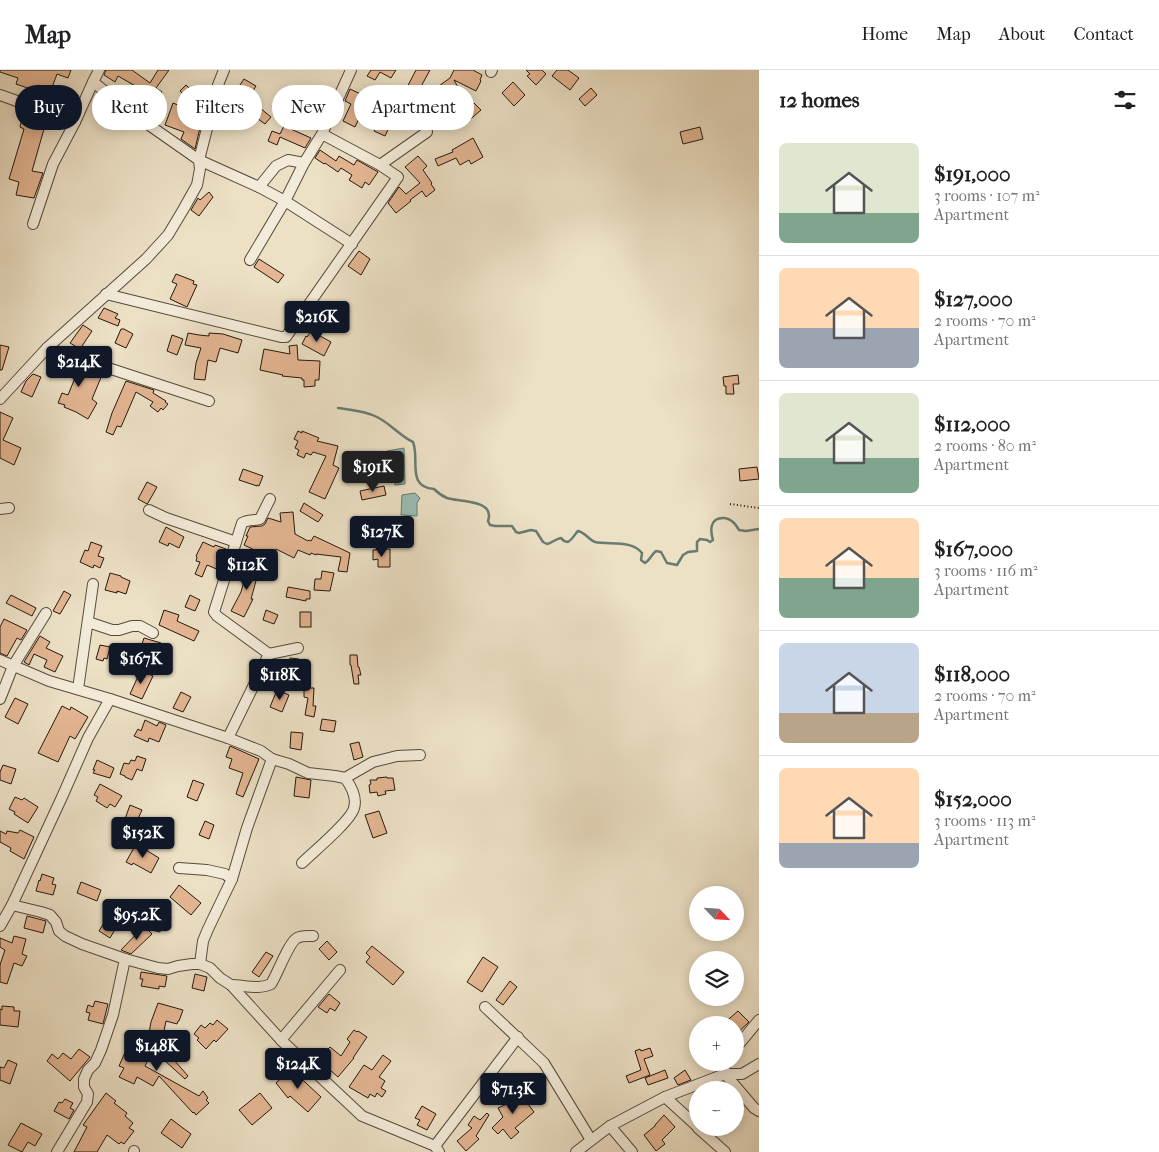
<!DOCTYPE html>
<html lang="en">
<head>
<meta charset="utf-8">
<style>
  :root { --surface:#fff; --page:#f6f6f6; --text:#202124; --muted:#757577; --line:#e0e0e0; --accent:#111827 }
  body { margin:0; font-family:"IM FELL French Canon",serif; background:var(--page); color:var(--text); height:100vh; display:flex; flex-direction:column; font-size:19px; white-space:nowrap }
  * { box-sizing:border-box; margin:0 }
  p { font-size:16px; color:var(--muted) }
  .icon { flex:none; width:28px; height:28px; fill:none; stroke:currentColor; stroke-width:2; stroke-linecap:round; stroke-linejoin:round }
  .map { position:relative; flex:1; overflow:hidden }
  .details { display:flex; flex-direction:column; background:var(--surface); width:400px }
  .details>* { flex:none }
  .banner { position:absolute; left:15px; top:15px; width:475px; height:45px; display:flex; gap:10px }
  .needle { width:32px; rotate:115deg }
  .fabs { position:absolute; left:689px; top:816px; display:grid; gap:10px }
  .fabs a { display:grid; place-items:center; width:55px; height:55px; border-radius:50%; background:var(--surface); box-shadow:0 2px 12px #0003; font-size:25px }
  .price { position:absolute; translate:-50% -42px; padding:0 11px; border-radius:5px; background:var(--accent); color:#fff; font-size:16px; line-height:32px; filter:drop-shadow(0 1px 2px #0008) }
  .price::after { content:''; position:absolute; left:50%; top:30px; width:15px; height:11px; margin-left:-8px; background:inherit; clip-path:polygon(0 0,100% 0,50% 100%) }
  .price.selected { background:#222; color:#fff }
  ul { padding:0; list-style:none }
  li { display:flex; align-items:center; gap:15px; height:125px; padding:0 20px }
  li+li { border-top:1px solid var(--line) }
  li span { display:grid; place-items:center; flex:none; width:140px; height:100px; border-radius:8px; color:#555 }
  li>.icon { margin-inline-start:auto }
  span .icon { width:60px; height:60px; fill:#fffc; stroke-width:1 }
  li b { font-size:21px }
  h2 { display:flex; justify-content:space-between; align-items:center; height:60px; padding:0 20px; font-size:21px }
  .pill { padding:0 18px; border-radius:22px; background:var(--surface); box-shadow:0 2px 12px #0003; font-size:18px; line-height:45px }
  .pill.selected { background:var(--accent); color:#fff }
  header { display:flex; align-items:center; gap:30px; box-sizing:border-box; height:70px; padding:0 25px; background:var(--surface); border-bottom:1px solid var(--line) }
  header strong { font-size:24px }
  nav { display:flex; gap:28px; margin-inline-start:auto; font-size:18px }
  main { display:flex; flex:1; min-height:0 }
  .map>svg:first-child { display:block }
  .water { fill:#99bdb3; stroke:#6a7b71 }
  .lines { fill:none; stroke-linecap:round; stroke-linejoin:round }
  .stream { stroke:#6a7b71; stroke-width:2.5 }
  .building { fill:#e4b693; stroke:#24180d }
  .minor-casing { stroke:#564a3b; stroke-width:12 }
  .path { stroke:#24180d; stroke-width:2; stroke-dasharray:1 2.5; stroke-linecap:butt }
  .minor { stroke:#f3ebd9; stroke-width:10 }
</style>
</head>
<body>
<header>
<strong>Map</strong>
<nav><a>Home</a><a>Map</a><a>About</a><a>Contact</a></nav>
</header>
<main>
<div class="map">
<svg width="759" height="1082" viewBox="0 0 759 1082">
  <rect width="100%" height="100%" fill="#ece0c5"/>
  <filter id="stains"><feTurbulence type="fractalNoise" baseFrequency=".004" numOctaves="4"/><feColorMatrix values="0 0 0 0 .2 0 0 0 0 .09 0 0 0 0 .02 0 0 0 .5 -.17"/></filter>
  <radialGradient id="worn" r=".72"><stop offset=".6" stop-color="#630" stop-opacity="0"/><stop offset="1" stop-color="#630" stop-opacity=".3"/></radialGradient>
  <g class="water">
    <polygon points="404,378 405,414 395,415 387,381"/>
    <polygon points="415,423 420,428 417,433 417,446 401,445 402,425"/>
  </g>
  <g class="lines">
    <path class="stream" d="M338 338C352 340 365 341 377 347 391 354 400 366 413 372 420 389 406 417 434 419 437 422 442 426 447 428 457 432 496 429 488 451L490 455 495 456H512L516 462 519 463 531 460 536 461 543 472 547 474C552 473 555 469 561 468L564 471 568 472C573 469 574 465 578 461 586 463 589 470 595 472 610 475 632 470 642 483L641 490 645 493C650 490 651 485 656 481L661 482 667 493 677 495 683 485 688 482 697 481V472L700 469 707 470 710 472 713 470C710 460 710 448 723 448 727 448 731 450 734 453 736 455 737 457 739 460L746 461 759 459"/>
  </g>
  <g class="building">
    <polygon points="0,0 71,0 68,8 57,4 51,20 38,15 36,21 16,14 18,8 0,2"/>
    <polygon points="106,0 132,0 150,13 158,0 169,0 156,18 162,22 154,34 135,20 137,17 118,6 115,12 104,5"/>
    <polygon points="371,0 396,0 391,8 380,2 375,10 367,6"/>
    <polygon points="416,0 430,0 400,55 392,51 385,66 374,61 378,53 372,50 388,19 402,27"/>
    <polygon points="454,0 473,0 482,5 480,10 481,11 476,21 454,10 469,37 474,33 481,40 466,53 458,42 456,43 446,25 439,31 432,21 450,8"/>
    <polygon points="526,0 542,0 546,4 536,15 527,6 530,4"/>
    <polygon points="557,0 568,0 579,8 570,20 552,6"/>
    <polygon points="244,9 256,16 244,35 240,32 233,45 237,49 230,59 217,49"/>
    <polygon points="513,12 525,25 514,36 502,23"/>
    <polygon points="186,15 194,23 197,17 208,23 200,40 180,21"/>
    <polygon points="591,18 597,25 585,36 579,29"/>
    <polygon points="350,19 365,26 358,40 362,42 355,57 343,51 351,34 345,31"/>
    <polygon points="173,33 203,45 195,79 181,69 184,62 165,55"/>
    <polygon points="260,38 271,47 265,54 254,46"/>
    <polygon points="28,46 46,52 32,101 43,103 34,128 16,125 19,112 9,109 24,59 20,57 22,48 27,49"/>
    <polygon points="284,56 311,68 305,78 280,67 277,75 268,71 272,61 280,64"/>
    <polygon points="700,57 703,69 683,74 680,62"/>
    <polygon points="473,68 483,87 471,94 469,90 460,95 456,88 438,96 435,89 453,82 452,80"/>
    <polygon points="320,80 336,91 339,86 354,95 357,90 378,102 369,115 365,112 362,118 349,110 352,105 341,98 338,102 325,93 324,94 315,88"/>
    <polygon points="418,86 427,96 423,100 432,113 431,114 435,120 426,127 422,121 410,130 411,131 396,143 388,133 399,117 406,124 420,113 405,97"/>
    <polygon points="209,122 213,127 199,146 191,140 198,128 200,130"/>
    <polygon points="359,181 370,189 361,205 348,196"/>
    <polygon points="259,189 284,205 278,213 254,197"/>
    <polygon points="176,204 194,211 193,214 197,215 187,237 170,229 177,214 172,212"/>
    <polygon points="104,238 118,244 115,248 120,250 118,256 98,248"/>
    <polygon points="316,239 326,245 321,255 310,249"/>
    <polygon points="83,255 92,261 80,279 70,273"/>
    <polygon points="121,259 124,259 133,264 126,278 115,273"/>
    <polygon points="311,261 331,272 324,286 302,274 306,266 307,267"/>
    <polygon points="188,263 199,265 209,266 209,263 223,264 242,270 238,283 220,278 216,292 208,290 205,310 194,309 196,293 201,278 185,275"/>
    <polygon points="172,265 183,269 177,285 167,281"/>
    <polygon points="0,275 9,277 2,300 0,300"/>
    <polygon points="297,275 298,290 320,291 319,310 315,310 315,316 304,317 304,310 302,310 302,308 282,306 283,305 260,300 264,279 290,284 289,276"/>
    <polygon points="56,288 97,302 97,303 102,305 92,329 97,333 88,349 76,342 64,337 65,335 58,333 62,323 68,325 75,308 52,300"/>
    <polygon points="33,304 41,307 32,327 21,322 26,311"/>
    <polygon points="738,305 739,314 733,314 734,324 726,324 726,316 724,316 723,307"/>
    <polygon points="126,311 154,320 153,323 166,331 165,332 168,334 163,340 161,338 158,342 150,336 153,332 136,322 121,357 117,356 113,365 106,362 112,343"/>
    <polygon points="0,342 13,348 3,370 21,378 14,395 0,388"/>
    <polygon points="298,361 302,363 302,361 319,368 317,371 338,376 333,395 339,398 325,429 309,422 326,386 313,382 311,385 306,383 304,388 297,385 299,380 295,378 298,371 294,369"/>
    <polygon points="757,397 759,409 740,411 739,399"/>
    <polygon points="243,399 263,406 259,416 257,415 257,416 239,410"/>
    <polygon points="147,412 157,417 148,433 147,434 138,429"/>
    <polygon points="384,416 386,425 362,430 360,421"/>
    <polygon points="304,433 323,445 318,452 300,441"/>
    <polygon points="293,442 295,464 308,471 309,470 311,471 314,466 350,483 347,502 338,501 341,487 316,484 316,485 311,483 310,485 298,480 294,488 276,479 272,489 263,486 263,484 244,475 248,466 246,466 250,457 262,456 265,454 268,448 281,452 280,443"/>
    <polygon points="166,457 184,467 179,478 169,473 168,476 159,472"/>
    <polygon points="91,472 102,476 98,486 104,488 100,498 94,495 93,498 80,492 85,480 88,481"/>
    <polygon points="203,472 214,477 215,475 226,479 219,500 207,495 202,507 195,504 200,492 196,491 197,487 196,486"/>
    <polygon points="390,479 390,497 378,497 378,489 373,490 373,480"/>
    <polygon points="249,493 260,496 251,529 253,529 244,547 231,541 241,522"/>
    <polygon points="322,501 334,503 330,521 314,520 315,509 321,509"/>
    <polygon points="110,503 121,506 121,507 130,511 126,524 117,521 117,523 105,520"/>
    <polygon points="288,517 310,521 310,529 306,529 306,531 286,527"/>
    <polygon points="64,521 71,525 60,544 53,541"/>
    <polygon points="11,525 36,538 32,546 6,533"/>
    <polygon points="190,525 200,530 195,541 185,537"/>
    <polygon points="164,540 179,545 177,551 199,561 194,571 159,555"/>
    <polygon points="266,540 278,545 274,554 263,550"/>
    <rect x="300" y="542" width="11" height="15"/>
    <polygon points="4,549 27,560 21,570 17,568 7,586 0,583 0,557"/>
    <polygon points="40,566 50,572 46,578 63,586 55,602 44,597 47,590 34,584 29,595 24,592"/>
    <polygon points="144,568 161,573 158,585 140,580"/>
    <polygon points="100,575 110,577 107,589 104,588 103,591 96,589"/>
    <polygon points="350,585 357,585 358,597 359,597 361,605 358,605 359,614 354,614 351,595 350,595"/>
    <polygon points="290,588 299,589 297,606 288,604"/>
    <polygon points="141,600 153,606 142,629 130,624"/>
    <polygon points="304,618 314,618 313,636 316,636 314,647 305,645 308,628 304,627"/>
    <polygon points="277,620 289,625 282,642 270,637"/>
    <polygon points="181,622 191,627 183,642 173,638"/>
    <polygon points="15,628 28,634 18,654 5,647"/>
    <polygon points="62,636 70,640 71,637 88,647 75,669 70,666 58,692 38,683"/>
    <polygon points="322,649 336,651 334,662 320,660"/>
    <polygon points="145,650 157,656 159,652 166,655 159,672 149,668 148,672 134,666 138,659 141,661"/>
    <polygon points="291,662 303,663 301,680 290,678"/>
    <polygon points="359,672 363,687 354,690 350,674"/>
    <polygon points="230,676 259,689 243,727 236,724 243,703 229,698 232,689 226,687"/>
    <polygon points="137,686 146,689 142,701 137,699 132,710 125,707 125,706 120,704 124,693 129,694 131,690 135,691"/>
    <polygon points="97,690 114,698 110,708 93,703 95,700 93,700"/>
    <polygon points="3,695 16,699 11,714 0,710 0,702"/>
    <polygon points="296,707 311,710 309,728 294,726"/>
    <polygon points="387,707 387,708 393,708 395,720 385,721 386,724 378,726 377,722 370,723 369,715 371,714 370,710 377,710 377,708"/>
    <polygon points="193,710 204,714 197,731 187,727"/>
    <polygon points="100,714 122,726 115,737 110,734 107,738 96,731 98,727 94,725"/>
    <polygon points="15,727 22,730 24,728 38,737 28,753 14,744 15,742 9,739"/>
    <polygon points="130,735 142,740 136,753 125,749"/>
    <polygon points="379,741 387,763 373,768 365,745"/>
    <polygon points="205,751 214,755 209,769 199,765"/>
    <polygon points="20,760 34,767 24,789 10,781 11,778 0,772 0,761 6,764 7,761 18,763"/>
    <polygon points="136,774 159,788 151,803 133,793 132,795 126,792"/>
    <polygon points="42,804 54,808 52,814 56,815 53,825 36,821 39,810 40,811"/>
    <polygon points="81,812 101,820 97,831 77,823"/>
    <polygon points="179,815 201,833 191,845 170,827"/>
    <polygon points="157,842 171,847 167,860 161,858 160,862 151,860"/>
    <polygon points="27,846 46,851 43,863 24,858"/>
    <polygon points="105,851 116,858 110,868 99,861"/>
    <polygon points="144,856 152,864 131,884 121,880"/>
    <polygon points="14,866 26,869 22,884 27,886 22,896 14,893 7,914 0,912 0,895 5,880 0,877 0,868 12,873"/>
    <polygon points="327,871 337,882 329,890 319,879"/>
    <polygon points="372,876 404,902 393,915 366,892 370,887 366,883"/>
    <polygon points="266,882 273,886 259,907 252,902"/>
    <polygon points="483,887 498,897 482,922 467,912"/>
    <polygon points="141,902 167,906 165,917 159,916 159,919 141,916 143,909 140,909"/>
    <polygon points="195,904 207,907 204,921 192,918"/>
    <polygon points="510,911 517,917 503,935 496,930"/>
    <polygon points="329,924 340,933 335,941 330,938 327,943 318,937"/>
    <polygon points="95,931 108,934 103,954 88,950 90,943 86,942 88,935 93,937"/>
    <polygon points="158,933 183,940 179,951 178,951 177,954 166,951 163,966 149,963 151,952"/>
    <polygon points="2,936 14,937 14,941 20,941 18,957 0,955 0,939 2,940"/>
    <polygon points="738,941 749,952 735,965 735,955 722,955"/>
    <polygon points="217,950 228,959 216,972 214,970 206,979 197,970 199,968 194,964 201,955 205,958 210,953 213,955"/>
    <polygon points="354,960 357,962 358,961 367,967 353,988 354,988 338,1007 323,994 329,987 325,982 330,977 341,986 350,972 347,969"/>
    <polygon points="130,965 165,981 168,978 177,986 174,990 188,1006 185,1009 153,980 145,996 199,1026 203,1021 208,1028 206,1030 209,1033 196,1045 194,1042 193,1043 159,1006 153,1016 137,1007 134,1014 119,1007 124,998 119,996 127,978 125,977"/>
    <polygon points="650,978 653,986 644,989 650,1005 629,1013 626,1006 641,1000 635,981 640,979 641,981"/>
    <polygon points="79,979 90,987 70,1011 47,991 52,984 58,989 63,983 71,989"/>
    <polygon points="383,985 391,991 379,1007 385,1011 381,1018 386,1021 382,1027 377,1023 375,1027 370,1024 368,1028 349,1017 364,995 372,1000"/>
    <polygon points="8,990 17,994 10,1014 0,1010 0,997 4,998"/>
    <polygon points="291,999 321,1027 308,1042 290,1026 288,1028 276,1013"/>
    <polygon points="665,1000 668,1008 648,1015 645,1008"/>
    <polygon points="685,1000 691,1010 678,1015 674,1008"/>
    <polygon points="518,1021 534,1042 515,1058 519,1062 511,1069 503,1059 498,1064 492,1058 503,1047 498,1038 509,1033 508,1031 514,1027 512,1025"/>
    <polygon points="106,1023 116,1031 114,1033 127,1043 125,1046 133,1053 129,1058 134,1061 124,1074 121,1072 119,1074 107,1065 97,1082 74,1082 87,1057 83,1055"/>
    <polygon points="260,1023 272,1038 252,1055 239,1040"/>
    <polygon points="65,1029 73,1033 70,1038 74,1040 69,1049 54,1041 59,1032 62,1033"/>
    <polygon points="422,1036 436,1044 427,1060 417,1055 420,1050 415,1048"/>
    <polygon points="487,1043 489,1045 476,1066 479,1069 466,1081 457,1071 472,1058 468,1055 474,1046 480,1050"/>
    <polygon points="664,1045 675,1057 662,1070 665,1074 656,1081 644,1065 655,1056 655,1055"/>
    <polygon points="171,1049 191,1064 182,1078 161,1063"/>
    <polygon points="21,1053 42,1064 35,1076 28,1072 22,1082 8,1075"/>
  </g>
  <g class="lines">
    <defs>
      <g id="minor">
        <polyline points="224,0 218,15 199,90 259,117 285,131 304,93 322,64"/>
        <polyline points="491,2 492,0"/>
        <polyline points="0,25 75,52 93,12"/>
        <polyline points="380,95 427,62"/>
        <polyline points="259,117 276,96 288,90 304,93"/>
        <polyline points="33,154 53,94 75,52"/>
        <polyline points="250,190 285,131 352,174"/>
        <polyline points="106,224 281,267 286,267 398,107 380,95 322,64 351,0"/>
        <polyline points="47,278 209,331"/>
        <polyline points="0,329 47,278 146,189 168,165 183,140 197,115 200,99 199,90 139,48 93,12 99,0"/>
        <polyline points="0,439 9,438"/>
        <polyline points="149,440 166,448 236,472"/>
        <polyline points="88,552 112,560 119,560 132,556 140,556 153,563"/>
        <polyline points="269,584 298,578"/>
        <path d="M0 590 49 611 110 629 228 668 261 681 272 689 289 694 308 703 335 706 345 708C351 716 357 728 354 738 351 751 313 782 302 793"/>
        <polyline points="78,619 93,514"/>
        <polyline points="0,629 13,596 46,543"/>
        <path d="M228 668 269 584 217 546 214 542 242 453C248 449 254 451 260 449L270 429"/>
        <polyline points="345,708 373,692 397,686 420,685"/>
        <polyline points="179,798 207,800 225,804 232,809"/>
        <polyline points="12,835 41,842 50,845 56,852 59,861 65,866 82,874 125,889 158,898 168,899 178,896 192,894 200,894 210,898 220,908 231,915 281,970 362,1046 435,1076 439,1082"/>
        <polyline points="0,856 12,835 62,727 88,668 110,629"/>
        <polyline points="200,894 203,871 208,859 232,809 247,758 272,689"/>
        <path d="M231 915C244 915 259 920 271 914 277 905 289 872 297 868 302 865 308 866 313 866"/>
        <polyline points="485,937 544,993 591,1070"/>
        <polyline points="281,970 340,900"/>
        <polyline points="735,979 759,950"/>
        <polyline points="724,992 725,1004 754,1038 759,1041"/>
        <polyline points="665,1027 698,1057"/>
        <polyline points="610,1056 632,1082"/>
        <polyline points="698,1058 725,1082"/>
        <polyline points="435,1076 518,967"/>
        <polyline points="57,1082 87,1032 88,1024 84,1017 84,1009 88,1000 95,993 101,980 113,945 125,889"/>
        <polyline points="134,1082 134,1081"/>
        <polyline points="576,1082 610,1056 665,1027 725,1004 742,1004 759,994"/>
      </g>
    </defs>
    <use href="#minor" class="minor-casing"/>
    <polyline class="path" points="730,434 759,438"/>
    <use href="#minor" class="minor"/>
  </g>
  <rect width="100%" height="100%" filter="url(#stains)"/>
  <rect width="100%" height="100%" fill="url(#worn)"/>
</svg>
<div class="fabs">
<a><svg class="needle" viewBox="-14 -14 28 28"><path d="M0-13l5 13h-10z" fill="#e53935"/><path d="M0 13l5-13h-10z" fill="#757577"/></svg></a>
<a><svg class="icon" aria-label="layers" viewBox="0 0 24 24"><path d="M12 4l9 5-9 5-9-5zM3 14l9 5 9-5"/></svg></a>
<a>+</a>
<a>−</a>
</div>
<b class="price" style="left:317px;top:273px">$216K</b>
<b class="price" style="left:79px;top:318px">$214K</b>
<b class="price selected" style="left:373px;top:423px">$191K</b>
<b class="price" style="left:382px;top:488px">$127K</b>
<b class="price" style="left:247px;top:521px">$112K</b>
<b class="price" style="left:141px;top:615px">$167K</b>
<b class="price" style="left:280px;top:631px">$118K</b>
<b class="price" style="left:143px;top:789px">$152K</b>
<b class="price" style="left:137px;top:871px">$95.2K</b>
<b class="price" style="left:157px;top:1002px">$148K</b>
<b class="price" style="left:298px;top:1020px">$124K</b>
<b class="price" style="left:513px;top:1045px">$71.3K</b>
<div class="banner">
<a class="pill selected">Buy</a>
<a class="pill">Rent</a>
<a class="pill">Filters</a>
<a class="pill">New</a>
<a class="pill">Apartment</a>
</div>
</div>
<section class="details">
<h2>12 homes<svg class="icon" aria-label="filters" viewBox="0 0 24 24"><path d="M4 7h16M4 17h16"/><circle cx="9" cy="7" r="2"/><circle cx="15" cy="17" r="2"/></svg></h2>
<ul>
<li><span style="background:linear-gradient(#dfe7d0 70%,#7fa58c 0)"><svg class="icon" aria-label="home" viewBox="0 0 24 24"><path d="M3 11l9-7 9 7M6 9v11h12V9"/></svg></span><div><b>$191,000</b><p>3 rooms · 107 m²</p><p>Apartment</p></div></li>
<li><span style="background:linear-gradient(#ffd9b3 60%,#9aa5b1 0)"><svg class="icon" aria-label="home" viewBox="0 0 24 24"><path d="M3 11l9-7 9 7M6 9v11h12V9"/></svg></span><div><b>$127,000</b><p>2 rooms · 70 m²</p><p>Apartment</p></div></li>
<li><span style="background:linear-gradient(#dfe7d0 65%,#7fa58c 0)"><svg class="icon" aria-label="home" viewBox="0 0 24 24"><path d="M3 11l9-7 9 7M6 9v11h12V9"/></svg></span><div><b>$112,000</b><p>2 rooms · 80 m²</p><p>Apartment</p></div></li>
<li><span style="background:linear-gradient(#ffd9b3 60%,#7fa58c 0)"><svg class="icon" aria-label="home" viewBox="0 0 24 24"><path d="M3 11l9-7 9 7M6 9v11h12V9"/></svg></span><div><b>$167,000</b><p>3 rooms · 116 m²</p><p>Apartment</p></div></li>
<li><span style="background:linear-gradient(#c9d6e8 70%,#b9a48a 0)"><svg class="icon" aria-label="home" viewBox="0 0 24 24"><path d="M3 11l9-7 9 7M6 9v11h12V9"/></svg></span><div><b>$118,000</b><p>2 rooms · 70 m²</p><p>Apartment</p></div></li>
<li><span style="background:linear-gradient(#ffd9b3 75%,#9aa5b1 0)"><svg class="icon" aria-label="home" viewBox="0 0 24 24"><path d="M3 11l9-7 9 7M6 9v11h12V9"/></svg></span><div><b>$152,000</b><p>3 rooms · 113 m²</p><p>Apartment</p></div></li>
</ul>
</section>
</main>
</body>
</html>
